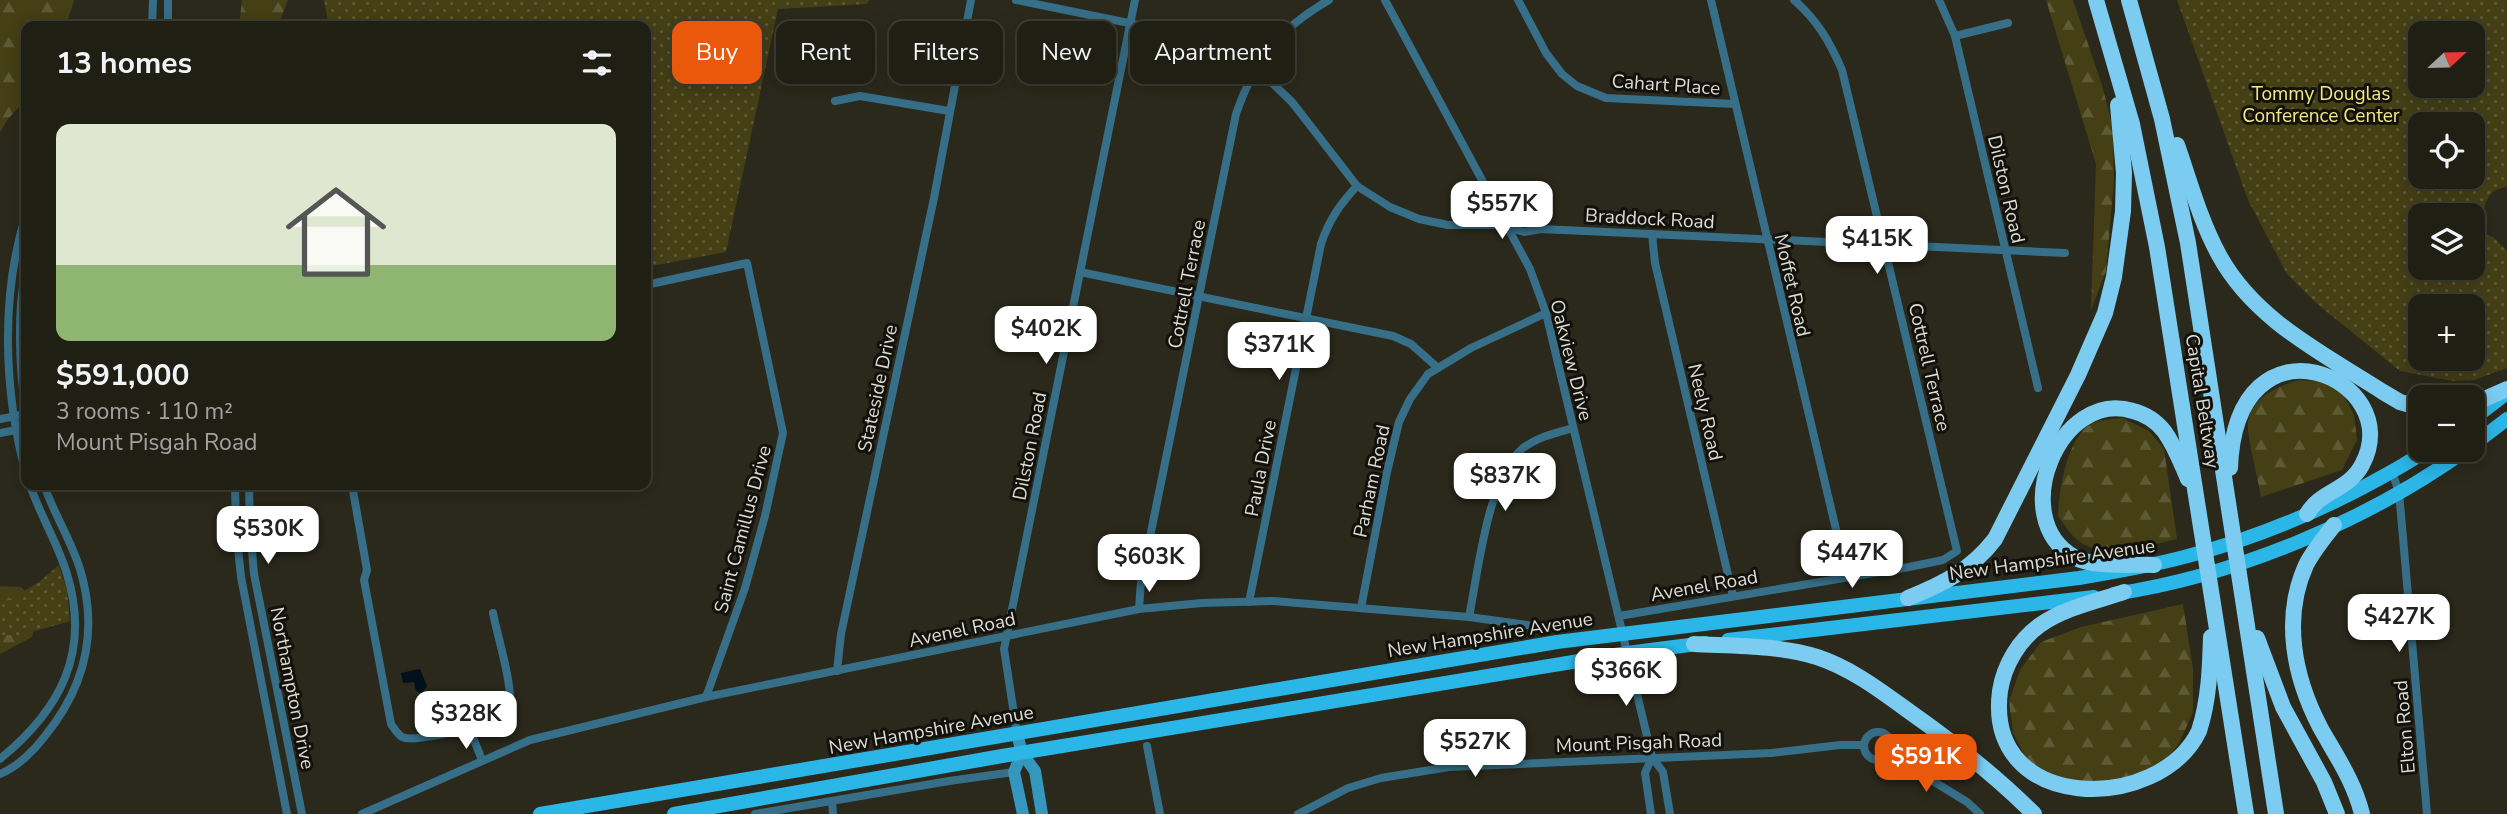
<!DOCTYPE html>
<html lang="en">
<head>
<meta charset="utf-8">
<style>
  :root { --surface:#201f14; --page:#28271d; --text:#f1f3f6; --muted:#a2a2a0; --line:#3d3d34; --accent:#ea580c }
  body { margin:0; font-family:"Nunito Sans",sans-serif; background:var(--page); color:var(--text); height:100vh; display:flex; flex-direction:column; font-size:26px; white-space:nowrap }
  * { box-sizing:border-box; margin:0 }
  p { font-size:23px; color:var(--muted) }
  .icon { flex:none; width:38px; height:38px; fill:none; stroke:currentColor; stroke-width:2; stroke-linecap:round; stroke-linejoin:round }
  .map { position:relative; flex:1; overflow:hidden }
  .sheet { position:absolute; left:21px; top:21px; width:630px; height:469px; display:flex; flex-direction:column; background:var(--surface); border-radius:14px; box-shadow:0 4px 18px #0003,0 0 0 2px var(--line) }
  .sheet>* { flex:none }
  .banner { position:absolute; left:672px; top:21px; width:665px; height:63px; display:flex; gap:14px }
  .needle { width:46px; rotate:68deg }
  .tools { position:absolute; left:2408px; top:21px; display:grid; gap:14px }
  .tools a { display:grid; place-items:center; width:77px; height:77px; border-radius:14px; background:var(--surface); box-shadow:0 4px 18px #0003,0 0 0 2px var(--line); font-size:35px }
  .price { position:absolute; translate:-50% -60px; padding:0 16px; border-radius:14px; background:#fff; color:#222; font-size:23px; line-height:46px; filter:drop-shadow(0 2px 4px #0008) }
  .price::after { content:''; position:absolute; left:50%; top:42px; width:21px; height:16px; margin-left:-10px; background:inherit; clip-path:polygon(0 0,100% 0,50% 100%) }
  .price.active { background:var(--accent); color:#fff }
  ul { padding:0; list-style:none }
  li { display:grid; align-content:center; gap:14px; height:371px; padding:0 35px }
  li+li { border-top:2px solid var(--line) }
  li span { display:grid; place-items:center; height:217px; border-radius:14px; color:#555 }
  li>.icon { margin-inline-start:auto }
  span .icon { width:126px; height:126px; fill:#fffc; stroke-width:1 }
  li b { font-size:30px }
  h2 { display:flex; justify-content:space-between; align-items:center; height:84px; padding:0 35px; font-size:30px }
  .pill { padding:0 24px; border-radius:14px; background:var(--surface); box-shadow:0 4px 18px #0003,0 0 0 2px var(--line); font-size:24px; line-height:63px }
  .pill.active { background:var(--accent); color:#fff }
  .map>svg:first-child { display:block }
  .forest { fill:url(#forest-firs) }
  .park { fill:url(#park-dots); fill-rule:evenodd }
  .water { fill:#00111c }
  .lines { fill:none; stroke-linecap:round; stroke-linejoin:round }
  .minor { stroke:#376f88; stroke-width:8 }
  .secondary { stroke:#3597be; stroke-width:12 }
  .primary { stroke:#2bb6e8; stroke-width:14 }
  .motorway { stroke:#7bccf0; stroke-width:16 }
  .labels { text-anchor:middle; stroke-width:6; stroke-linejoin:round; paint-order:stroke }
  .street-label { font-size:19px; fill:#dddcd3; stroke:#12110b }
  .park-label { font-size:19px; fill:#f3e77f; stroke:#12110b }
</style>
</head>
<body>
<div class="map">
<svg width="2507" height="814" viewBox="0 0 2507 814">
  <defs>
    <pattern id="forest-firs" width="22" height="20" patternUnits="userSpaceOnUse" patternTransform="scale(1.75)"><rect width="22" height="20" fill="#443f15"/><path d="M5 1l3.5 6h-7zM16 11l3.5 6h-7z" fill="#5f5a36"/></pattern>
    <pattern id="park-dots" width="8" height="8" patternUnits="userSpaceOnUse" patternTransform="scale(1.75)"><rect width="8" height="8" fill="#443f15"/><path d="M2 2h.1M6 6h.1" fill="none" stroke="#5f5a36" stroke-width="1.8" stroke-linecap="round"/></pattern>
  </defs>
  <rect width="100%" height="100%" fill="#2a291b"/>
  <g class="forest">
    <polygon points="0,0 74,0 66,26 26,26 26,99 8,119 0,132"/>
    <polygon points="242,0 288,0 278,26 239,26"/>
    <polygon points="2046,0 2073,0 2102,85 2113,128 2114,180 2106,271 2091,310 2096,164"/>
    <path d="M2299 380 2326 382 2343 394 2354 415 2357 440 2342 470 2261 497C2259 483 2246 433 2248 422 2252 397 2278 386 2299 380Z"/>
    <path d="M2123 418 2149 431 2164 449 2177 539C2150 545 2104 559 2080 542 2071 536 2064 524 2058 516 2059 490 2067 433 2095 422 2103 419 2115 419 2123 418Z"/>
    <polygon points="0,586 21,587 40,609 32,637 0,654"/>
    <polygon points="2183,604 2193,669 2193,713 2178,745 2154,774 2087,794 2029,764 2013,733 2009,701 2020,670 2041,642 2081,627"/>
  </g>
  <g class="park">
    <polygon points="324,0 869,0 867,4 778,9 726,252 646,267 646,26 329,26"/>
    <path d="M2177 0H2507V187C2482 189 2483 214 2482 233L2493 237 2507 251V368L2474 380 2452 381 2400 371 2316 303 2287 274 2248 200ZM2473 33V86H2420V33ZM2473 124V177H2420V124ZM2473 215V268H2420V215ZM2473 306V359H2420V306Z"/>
    <polygon points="59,565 67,591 70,621 21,635 0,635 0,605 39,582"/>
  </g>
  <polygon class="water" points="420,669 427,686 422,693 416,691 414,682 403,683 401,673"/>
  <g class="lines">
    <g class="minor">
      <polyline points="1016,0 1173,32 1211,43 1250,62 1292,102 1357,186 1390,207 1419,219 1448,225 1498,225 1524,232 1541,229 2065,253"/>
      <polyline points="1385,0 1530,269 1546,313 1652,757 1663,772 1670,814"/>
      <polyline points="1518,0 1546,53 1562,74 1577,86 1606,98 1734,104"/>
      <polyline points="1711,0 1847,576"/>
      <polyline points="1939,0 1955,36 2038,388"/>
      <polyline points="152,26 153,0"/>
      <polyline points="168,26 168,0"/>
      <polyline points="1955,36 2008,23"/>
      <polyline points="835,101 860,96 949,111"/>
      <path d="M26 215C0 296 4 392 26 474"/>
      <polyline points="1652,234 1655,263 1733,596"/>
      <path d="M26 270C17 309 19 370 26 410"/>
      <polyline points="1080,272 1393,336 1411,344 1438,368"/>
      <polyline points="646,285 747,263 783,433 765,516 745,588 706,697"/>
      <polyline points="0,419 26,414"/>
      <polyline points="0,433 26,428"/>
      <polyline points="2392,472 2399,492 2427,814"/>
      <polyline points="235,485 236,529 241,577 287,814"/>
      <polyline points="249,485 250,528 254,574 302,814"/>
      <path d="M352 485 367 570 364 580 391 724C394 728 397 734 402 737 415 744 483 724 502 720 506 716 510 713 510 707 512 681 498 639 493 613"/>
      <path d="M1249 602 1321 244C1329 220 1340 204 1357 186"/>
      <polyline points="1361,608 1387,472 1399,422 1410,399 1428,374 1471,348 1546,313"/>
      <path d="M1139 609 1141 581 1236 114C1255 59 1279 29 1329 0"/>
      <path d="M1619 616 1909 567 1943 560 1957 551 1842 70C1830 42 1817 20 1794 0"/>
      <path d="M1469 617C1478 572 1488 476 1523 448 1538 437 1555 433 1573 428"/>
      <polyline points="837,671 841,634 934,198 971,0"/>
      <polyline points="469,728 482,760"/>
      <circle cx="1878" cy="746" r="14"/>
      <polyline points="1017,734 1004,649 1135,0"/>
      <polyline points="1147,746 1160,814"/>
      <polyline points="1889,754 1967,802 1980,814"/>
      <path d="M0 759C60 710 91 653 67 574 58 544 40 515 30 485"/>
      <path d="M0 774C17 767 34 751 45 736 85 687 99 632 80 569 71 540 54 514 44 485"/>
      <polyline points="832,801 833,814"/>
      <polyline points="362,814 530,740 706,697 1139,609 1202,603 1273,601 1469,617 1527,625 1556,626 1590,621"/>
      <polyline points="755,814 949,781 1014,772"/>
      <polyline points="1298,814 1348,788 1381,778 1449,767 1771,753 1840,745 1864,745"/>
      <polyline points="1651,814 1645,773 1652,757"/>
    </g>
    <g class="secondary">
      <polyline points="1017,734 1022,753 1035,771 1042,814"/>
      <polyline points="1022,753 1014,772 1023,814"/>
    </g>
    <g class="primary">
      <polyline points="2473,419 2507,393"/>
      <polyline points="2473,445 2507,419"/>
      <path d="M2114 594C2235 576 2367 521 2466 450"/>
      <polyline points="1728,640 2094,597"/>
      <path d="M540 814 1557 642 2079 578C2115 572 2150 566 2184 557 2270 535 2353 497 2428 450"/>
      <polyline points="674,814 1002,756 1627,653 1705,643"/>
    </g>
    <g class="motorway">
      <polyline points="2096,0 2132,124 2157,247 2246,814"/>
      <polyline points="2129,0 2162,119 2188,243 2276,814"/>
      <path d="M2177 145C2190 182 2200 220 2219 255 2254 320 2324 354 2383 392L2400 402 2420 408"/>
      <polyline points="2473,404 2507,389"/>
      <path d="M2230 468C2236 305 2409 378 2362 465 2348 491 2321 490 2307 514"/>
      <path d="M2334 525C2324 538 2313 551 2306 565 2282 618 2294 677 2320 727 2336 756 2354 781 2362 814"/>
      <path d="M2154 565C2132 564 2093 568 2074 557 2006 518 2060 388 2133 411 2145 414 2156 421 2164 431 2175 446 2181 463 2188 479"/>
      <path d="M2124 592C2097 601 2064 608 2040 625 2019 640 2004 665 2000 691 1984 814 2159 814 2199 731 2209 700 2210 669 2211 637"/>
      <path d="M1908 598C1943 584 1971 570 1995 539L2078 375 2105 313 2114 277 2123 211 2124 173 2118 105"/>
      <polyline points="2257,638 2283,707 2324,782 2337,814"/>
      <path d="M1694 644C1735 646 1778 645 1817 657 1851 668 1881 691 1910 712 1954 743 1996 776 2034 814"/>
    </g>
  </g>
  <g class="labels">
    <g class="street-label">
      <text transform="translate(1666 84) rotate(4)" y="7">Cahart Place</text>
      <text transform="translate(2007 189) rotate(77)" y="7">Dilston Road</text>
      <text transform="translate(1650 218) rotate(3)" y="7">Braddock Road</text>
      <text transform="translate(1186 284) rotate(-79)" y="7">Cottrell Terrace</text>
      <text transform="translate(1793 285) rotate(77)" y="7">Moffet Road</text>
      <text transform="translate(1572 360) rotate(76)" y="7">Oakview Drive</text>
      <text transform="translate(1930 367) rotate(77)" y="7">Cottrell Terrace</text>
      <text transform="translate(877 388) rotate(-78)" y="7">Stateside Drive</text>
      <text transform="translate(2203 401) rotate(81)" y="7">Capital Beltway</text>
      <text transform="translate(1706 412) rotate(77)" y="7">Neely Road</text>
      <text transform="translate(1029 446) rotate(-79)" y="7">Dilston Road</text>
      <text transform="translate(1260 468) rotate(-79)" y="7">Paula Drive</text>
      <text transform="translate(1371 481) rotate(-78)" y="7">Parham Road</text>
      <text transform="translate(742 529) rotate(-75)" y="7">Saint Camillus Drive</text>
      <text transform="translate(2052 559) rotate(-8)" y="7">New Hampshire Avenue</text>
      <text transform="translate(1704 585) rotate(-10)" y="7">Avenel Road</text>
      <text transform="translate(962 629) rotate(-12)" y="7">Avenel Road</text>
      <text transform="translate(1490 634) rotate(-9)" y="7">New Hampshire Avenue</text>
      <text transform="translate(293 688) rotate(79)" y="7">Northampton Drive</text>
      <text transform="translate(2404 727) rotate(-95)" y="7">Elton Road</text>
      <text transform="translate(931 729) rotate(-10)" y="7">New Hampshire Avenue</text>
      <text transform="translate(1639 742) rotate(-2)" y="7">Mount Pisgah Road</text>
    </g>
    <g class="park-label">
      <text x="2321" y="100">Tommy Douglas<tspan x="2321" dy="22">Conference Center</tspan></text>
    </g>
  </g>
</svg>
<div class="tools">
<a><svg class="needle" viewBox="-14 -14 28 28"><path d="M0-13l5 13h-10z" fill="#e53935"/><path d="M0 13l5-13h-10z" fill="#a2a2a0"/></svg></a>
<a><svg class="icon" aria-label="locate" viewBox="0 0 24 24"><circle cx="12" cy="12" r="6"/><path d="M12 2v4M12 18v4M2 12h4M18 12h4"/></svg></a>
<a><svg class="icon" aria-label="layers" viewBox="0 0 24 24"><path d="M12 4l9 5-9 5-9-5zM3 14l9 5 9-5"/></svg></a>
<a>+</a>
<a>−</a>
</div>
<b class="price" style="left:1502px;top:241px">$557K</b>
<b class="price" style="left:1877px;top:276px">$415K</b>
<b class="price" style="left:1046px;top:366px">$402K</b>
<b class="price" style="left:1279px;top:382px">$371K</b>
<b class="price" style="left:1505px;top:513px">$837K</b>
<b class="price" style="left:268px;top:566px">$530K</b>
<b class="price" style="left:1852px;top:590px">$447K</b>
<b class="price" style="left:1149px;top:594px">$603K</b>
<b class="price" style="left:2399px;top:654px">$427K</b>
<b class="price" style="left:1626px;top:708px">$366K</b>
<b class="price" style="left:466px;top:751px">$328K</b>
<b class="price" style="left:1475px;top:779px">$527K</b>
<b class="price active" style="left:1926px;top:794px">$591K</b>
<div class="banner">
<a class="pill active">Buy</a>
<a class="pill">Rent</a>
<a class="pill">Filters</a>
<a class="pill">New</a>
<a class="pill">Apartment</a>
</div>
<section class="sheet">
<h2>13 homes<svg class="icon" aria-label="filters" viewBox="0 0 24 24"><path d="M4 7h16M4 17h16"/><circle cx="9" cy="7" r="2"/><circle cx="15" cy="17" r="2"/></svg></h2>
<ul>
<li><span style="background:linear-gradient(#dfe7d0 65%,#8fb573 0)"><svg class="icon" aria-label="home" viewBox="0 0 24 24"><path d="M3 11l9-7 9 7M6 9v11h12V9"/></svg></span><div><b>$591,000</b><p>3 rooms · 110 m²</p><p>Mount Pisgah Road</p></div></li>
</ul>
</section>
</div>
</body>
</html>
